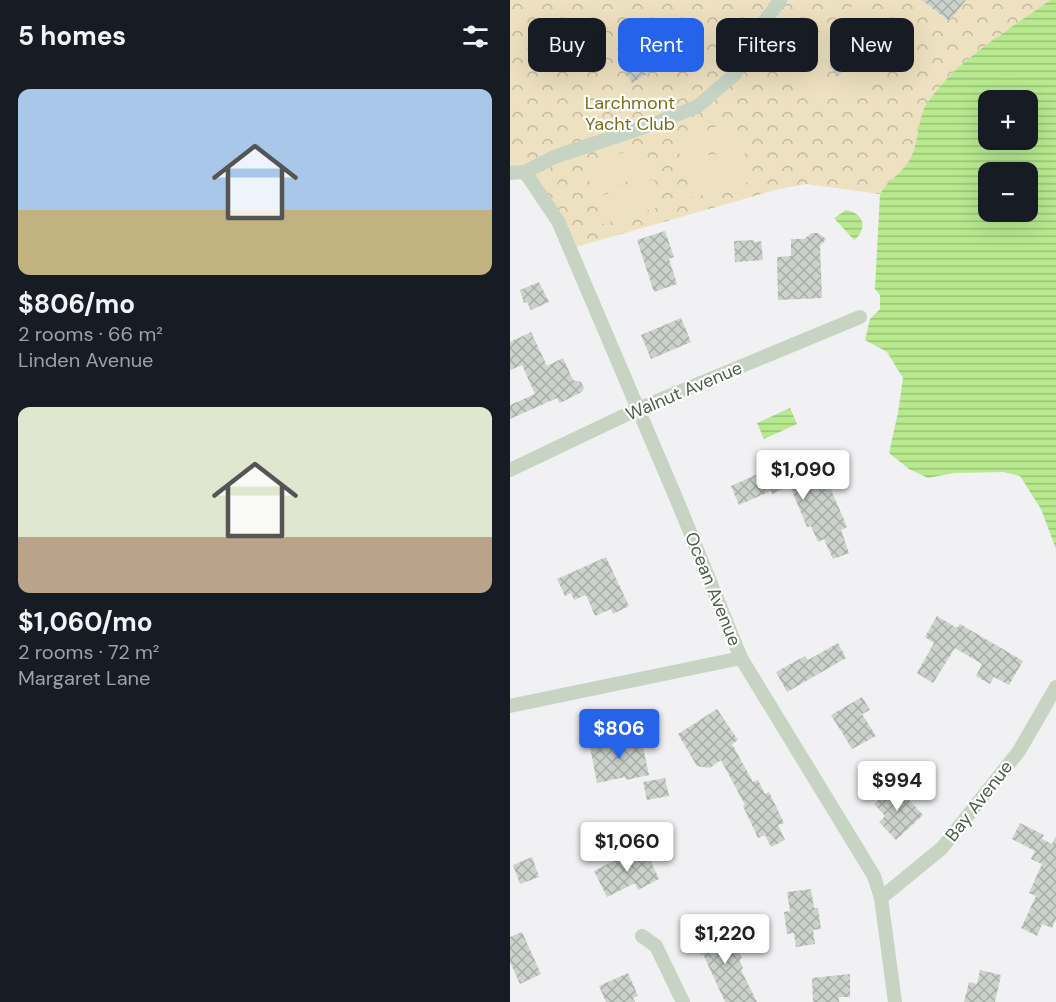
<!DOCTYPE html>
<html lang="en">
<head>
<meta charset="utf-8">
<style>
  :root { --surface:#171b24; --page:#242831; --text:#f1f3f6; --muted:#9ea1a6; --accent:#2563eb }
  body { margin:0; font-family:"DM Sans",sans-serif; background:var(--page); color:var(--text); height:100vh; display:flex; flex-direction:column; font-size:22px; white-space:nowrap }
  * { box-sizing:border-box; margin:0 }
  p { font-size:20px; color:var(--muted) }
  .icon { flex:none; width:33px; height:33px; fill:none; stroke:currentColor; stroke-width:2; stroke-linecap:round; stroke-linejoin:round }
  .map { position:relative; flex:1; overflow:hidden }
  .panel { display:flex; flex-direction:column; background:var(--surface); width:510px }
  .panel>* { flex:none }
  .top-card { position:absolute; left:18px; top:18px; width:438px; height:54px; display:flex; gap:12px }
  .fabs { position:absolute; left:468px; top:90px; display:grid; gap:12px }
  .fabs a { display:grid; place-items:center; width:60px; height:60px; border-radius:12px; background:var(--surface); box-shadow:0 6px 24px #0002; font-size:30px }
  .price { position:absolute; translate:-50% -51px; padding:0 14px; border-radius:6px; background:#fff; color:#222; font-size:20px; line-height:39px; filter:drop-shadow(0 2px 3px #0008) }
  .price::after { content:''; position:absolute; left:50%; top:36px; width:18px; height:14px; margin-left:-9px; background:inherit; clip-path:polygon(0 0,100% 0,50% 100%) }
  .price.on { background:var(--accent); color:#fff }
  ul { padding:0; list-style:none }
  li { display:grid; align-content:center; gap:12px; height:318px; padding:0 18px }
  li span { display:grid; place-items:center; height:186px; border-radius:12px; color:#555 }
  li>.icon { margin-inline-start:auto }
  span .icon { width:108px; height:108px; fill:#fffc; stroke-width:1 }
  li b { font-size:26px }
  h2 { display:flex; justify-content:space-between; align-items:center; height:72px; padding:0 18px; font-size:26px }
  .pill { padding:0 21px; border-radius:12px; background:var(--surface); box-shadow:0 6px 24px #0002; font-size:21px; line-height:54px }
  .pill.on { background:var(--accent); color:#fff }
  main { display:flex; flex:1; min-height:0 }
  .map>svg:first-child { display:block }
  .park { fill:url(#park-crowns) }
  .pitch { fill:#eee1c1 }
  .water { fill:url(#water-rules); fill-rule:evenodd }
  .building { fill:url(#building-cross-hatch) }
  .lines { fill:none; stroke-linecap:round; stroke-linejoin:round }
  .street { stroke:#c7d4c4; stroke-width:14 }
  .labels { text-anchor:middle; stroke-width:4.5; stroke-linejoin:round; paint-order:stroke }
  .park-label { font-size:18px; fill:#7d6d1a; stroke:#fff }
  .street-label { font-size:18px; fill:#4c5d49; stroke:#fff }
</style>
</head>
<body>
<main>
<section class="panel">
<h2>5 homes<svg class="icon" aria-label="filters" viewBox="0 0 24 24"><path d="M4 7h16M4 17h16"/><circle cx="9" cy="7" r="2"/><circle cx="15" cy="17" r="2"/></svg></h2>
<ul>
<li><span style="background:linear-gradient(#a9c7e8 65%,#c2b280 0)"><svg class="icon" aria-label="home" viewBox="0 0 24 24"><path d="M3 11l9-7 9 7M6 9v11h12V9"/></svg></span><div><b>$806/mo</b><p>2 rooms · 66 m²</p><p>Linden Avenue</p></div></li>
<li><span style="background:linear-gradient(#dfe7d0 70%,#b9a48a 0)"><svg class="icon" aria-label="home" viewBox="0 0 24 24"><path d="M3 11l9-7 9 7M6 9v11h12V9"/></svg></span><div><b>$1,060/mo</b><p>2 rooms · 72 m²</p><p>Margaret Lane</p></div></li>
</ul>
</section>
<div class="map">
<svg width="546" height="1002" viewBox="0 0 546 1002">
  <defs>
    <pattern id="park-crowns" width="20" height="18" patternUnits="userSpaceOnUse" patternTransform="scale(1.5)"><rect width="20" height="18" fill="#eee1c1"/><path d="M2 6a3 3 0 1 1 6 0M12 15a3 3 0 1 1 6 0" fill="none" stroke="#c3ba9f"/></pattern>
    <pattern id="water-rules" width="6" height="5" patternUnits="userSpaceOnUse" patternTransform="scale(1.5)"><rect width="6" height="5" fill="#b8e98f"/><path d="M0 2.5h6" fill="none" stroke="#98c077"/></pattern>
    <pattern id="building-cross-hatch" width="8" height="8" patternUnits="userSpaceOnUse" patternTransform="scale(1.5)"><rect width="8" height="8" fill="#cbd2cb"/><path d="M0 0l8 8M0 8l8-8" fill="none" stroke="#a7aea7"/></pattern>
  </defs>
  <rect width="100%" height="100%" fill="#f1f0f2"/>
  <path class="park" d="M0 0H540C499 30 441 63 416 107 407 123 408 150 397 164 389 175 376 182 370 194L296 184 269 189 62 248 15 170 0 172Z"/>
  <g class="pitch">
    <polygon points="347,1 377,31 359,49 329,19"/>
    <polygon points="323,18 340,35 307,68 290,52"/>
    <polygon points="356,52 373,69 340,103 323,85"/>
    <polygon points="291,58 325,92 309,108 274,75"/>
    <polygon points="225,121 243,181 216,189 198,129"/>
    <polygon points="191,131 210,190 183,198 165,139"/>
    <polygon points="134,146 143,173 83,192 74,165"/>
    <polygon points="144,179 152,206 93,224 84,198"/>
  </g>
  <g class="water">
    <path d="M540 0H546V549L531 509 510 476 493 472 444 473 418 478 399 469 379 453 388 413 393 378 377 352 355 340 360 319 370 309V295L365 289 370 194C376 182 389 175 397 164 408 150 407 123 415 107 441 63 499 30 540 0ZM518 100V140H478V100ZM518 172V212H478V172Z"/>
    <path d="M336 210C354 213 358 229 344 240L324 218Z"/>
    <polygon points="280,408 287,424 254,439 247,423"/>
  </g>
  <g class="building">
    <polygon points="412,0 456,0 439,21"/>
    <polygon points="129,44 145,69 122,83 107,57"/>
    <polygon points="336,48 346,58 329,76 319,66"/>
    <polygon points="155,231 164,257 159,259 167,284 144,292 127,240"/>
    <polygon points="302,233 308,233 316,239 310,246 312,298 268,300 267,257 281,256 281,239 294,239"/>
    <polygon points="244,240 244,242 251,241 253,260 225,262 224,241"/>
    <polygon points="29,282 39,302 21,310 17,302 14,303 10,290"/>
    <polygon points="171,318 181,342 141,359 131,335"/>
    <polygon points="21,332 37,366 53,358 63,380 71,382 74,388 72,392 50,403 47,398 0,419 0,405 25,394 12,365 0,370 0,342"/>
    <polygon points="301,460 307,476 314,473 337,527 331,530 339,553 323,559 314,539 308,542 301,526 297,527 280,486 262,494 261,491 229,505 221,486 252,472 253,476 266,471 267,474"/>
    <polygon points="96,557 119,606 103,614 101,609 85,616 76,595 64,600 61,593 55,596 47,579"/>
    <polygon points="427,616 447,628 450,624 513,661 499,685 484,677 480,684 466,676 472,664 445,648 423,683 407,673 424,643 415,637"/>
    <polygon points="328,643 336,658 277,692 266,672 295,656 298,660"/>
    <polygon points="352,697 360,710 352,714 366,736 342,749 321,715"/>
    <polygon points="207,709 228,740 222,744 243,782 248,780 255,794 259,792 274,823 268,825 275,840 261,847 255,835 248,838 233,806 235,805 211,760 200,768 187,766 168,734"/>
    <polygon points="123,736 124,739 131,738 139,775 116,780 115,777 87,783 80,747 88,745 88,743"/>
    <polygon points="155,778 159,796 137,800 133,782"/>
    <polygon points="385,785 413,815 386,840 369,822 375,816 364,804"/>
    <polygon points="510,823 534,835 532,839 542,844 546,836 546,919 542,928 532,924 527,936 511,928 526,896 519,893 532,864 521,859 525,851 502,839"/>
    <polygon points="131,847 135,854 137,853 149,879 128,890 125,883 97,897 84,871"/>
    <polygon points="22,857 29,877 10,884 3,865"/>
    <polygon points="301,889 304,908 308,908 311,929 303,930 305,944 286,947 284,933 277,934 274,912 280,911 277,892"/>
    <polygon points="217,927 232,958 229,960 233,968 231,970 247,1002 215,1002 193,954 191,956 183,938 203,929 205,933"/>
    <polygon points="12,932 31,974 10,984 0,962 0,937"/>
    <polygon points="470,970 491,975 485,1002 454,1002 459,982 467,984"/>
    <polygon points="118,973 128,996 123,998 125,1002 96,1002 89,986"/>
    <polygon points="340,974 340,997 329,997 329,1002 303,1002 302,978"/>
  </g>
  <g class="lines">
    <g class="street">
      <polyline points="15,172 48,221 169,505 231,658 364,876 371,898 385,1002"/>
      <polyline points="0,173 15,172 44,157 149,122 188,106 225,74 250,28 270,0"/>
      <polyline points="0,470 128,409 350,317"/>
      <polyline points="0,706 231,658"/>
      <polyline points="371,898 432,848 509,751 546,687"/>
      <polyline points="132,936 146,946 173,1002"/>
    </g>
  </g>
  <g class="labels">
    <g class="park-label">
      <text x="120" y="109">Larchmont<tspan x="120" dy="21">Yacht Club</tspan></text>
    </g>
    <g class="street-label">
      <text transform="translate(174 391) rotate(-23)" y="6">Walnut Avenue</text>
      <text transform="translate(203 589) rotate(68)" y="6">Ocean Avenue</text>
      <text transform="translate(469 801) rotate(-52)" y="6">Bay Avenue</text>
    </g>
  </g>
</svg>
<div class="fabs">
<a>+</a>
<a>−</a>
</div>
<b class="price" style="left:293px;top:501px">$1,090</b>
<b class="price on" style="left:109px;top:760px">$806</b>
<b class="price" style="left:387px;top:812px">$994</b>
<b class="price" style="left:117px;top:873px">$1,060</b>
<b class="price" style="left:215px;top:965px">$1,220</b>
<div class="top-card">
<a class="pill">Buy</a>
<a class="pill on">Rent</a>
<a class="pill">Filters</a>
<a class="pill">New</a>
</div>
</div>
</main>
</body>
</html>
